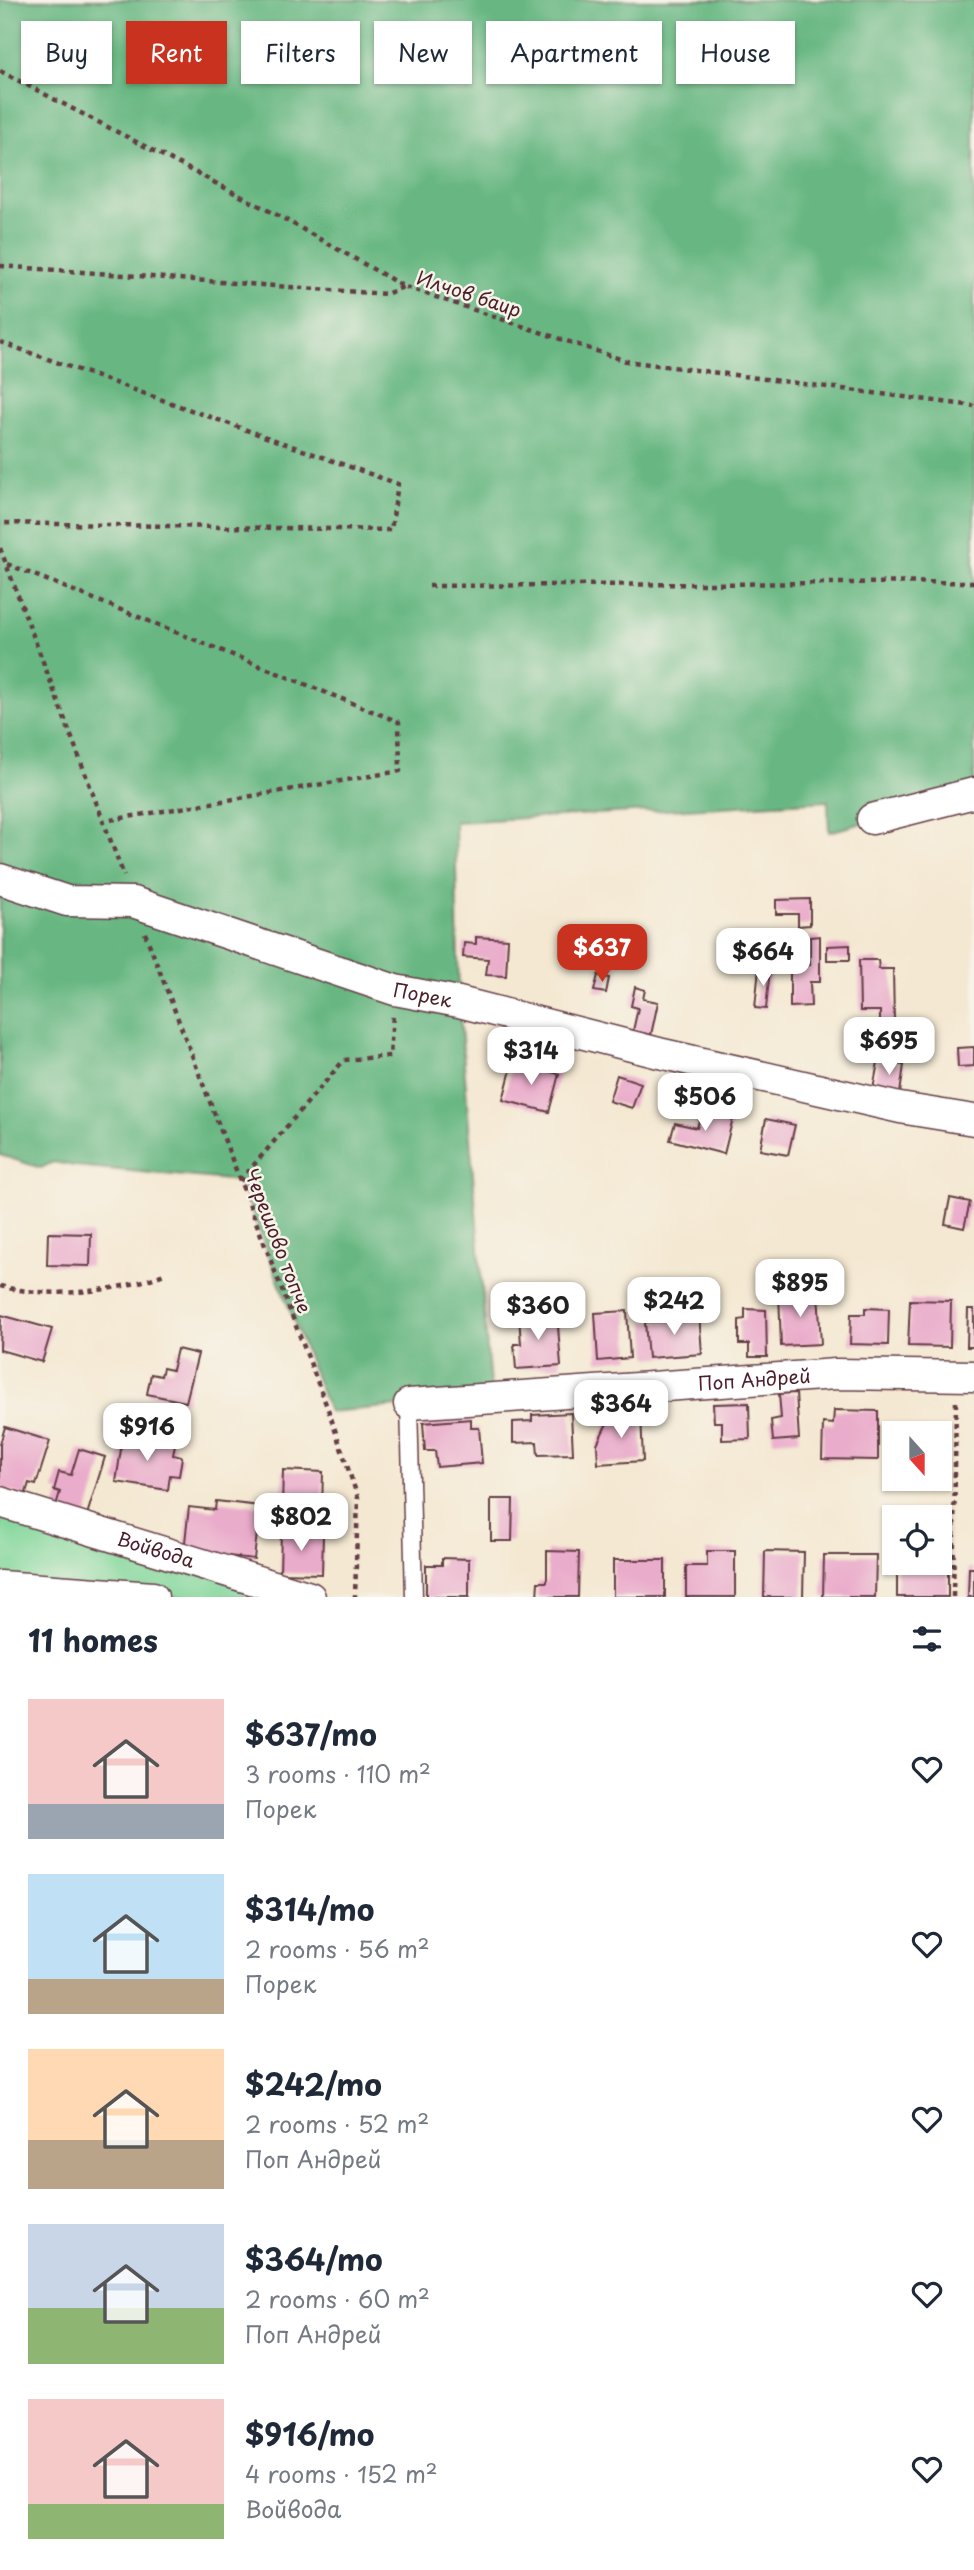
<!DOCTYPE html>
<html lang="en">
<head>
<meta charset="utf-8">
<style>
  :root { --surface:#fff; --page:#f6f6f7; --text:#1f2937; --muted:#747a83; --accent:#c8321e }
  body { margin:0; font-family:"Playpen Sans",sans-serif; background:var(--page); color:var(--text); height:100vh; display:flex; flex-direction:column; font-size:26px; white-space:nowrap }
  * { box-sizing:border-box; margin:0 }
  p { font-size:23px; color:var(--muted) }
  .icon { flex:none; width:38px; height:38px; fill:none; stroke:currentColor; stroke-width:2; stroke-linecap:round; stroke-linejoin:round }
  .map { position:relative; height:1597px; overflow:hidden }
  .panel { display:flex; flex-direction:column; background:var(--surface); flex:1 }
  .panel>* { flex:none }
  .hud { position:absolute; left:21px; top:21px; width:933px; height:63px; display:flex; gap:14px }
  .needle { width:46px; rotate:159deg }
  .buttons { position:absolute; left:882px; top:1421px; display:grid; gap:14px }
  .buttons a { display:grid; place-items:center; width:70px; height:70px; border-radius:0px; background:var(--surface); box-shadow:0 2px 5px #0004; font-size:35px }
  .price { position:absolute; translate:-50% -60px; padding:0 16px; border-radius:14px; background:#fff; color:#222; font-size:23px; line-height:46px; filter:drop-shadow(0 2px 4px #0008) }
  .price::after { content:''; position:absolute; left:50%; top:42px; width:21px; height:16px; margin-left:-10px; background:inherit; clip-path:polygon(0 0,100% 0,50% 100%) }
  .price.on { background:var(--accent); color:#fff }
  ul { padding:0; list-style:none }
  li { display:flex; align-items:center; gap:21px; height:175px; padding:0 28px }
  li span { display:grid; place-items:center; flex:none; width:196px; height:140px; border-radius:0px; color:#555 }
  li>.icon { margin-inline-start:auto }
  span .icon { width:84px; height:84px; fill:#fffc; stroke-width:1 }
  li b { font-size:30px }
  h2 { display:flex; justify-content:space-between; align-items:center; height:84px; padding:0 28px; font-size:30px }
  .chip { padding:0 24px; border-radius:0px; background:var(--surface); box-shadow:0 2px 5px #0004; font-size:24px; line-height:63px }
  .chip.on { background:var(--accent); color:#fff }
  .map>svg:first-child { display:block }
  .green { fill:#80d69a; stroke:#657a62; stroke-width:2 }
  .forest { fill:#68b782; stroke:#596b56; stroke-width:2 }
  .building { fill:#eaaccb }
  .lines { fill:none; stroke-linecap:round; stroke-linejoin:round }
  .lane-casing { stroke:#643d44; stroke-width:19 }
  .street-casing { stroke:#643d44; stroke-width:33 }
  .path { stroke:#643d44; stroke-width:4.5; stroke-dasharray:5 5; stroke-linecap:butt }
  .lane { stroke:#fff; stroke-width:16 }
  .street { stroke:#fff; stroke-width:30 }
  .labels { text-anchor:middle; stroke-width:5; stroke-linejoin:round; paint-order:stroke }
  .street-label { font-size:19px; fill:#4a1f2b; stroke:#f7f3e8 }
</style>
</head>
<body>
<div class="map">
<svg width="974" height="1597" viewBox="0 0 974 1597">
  <rect width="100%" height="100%" fill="#f7f3e8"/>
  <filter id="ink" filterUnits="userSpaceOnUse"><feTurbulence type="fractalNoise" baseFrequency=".0143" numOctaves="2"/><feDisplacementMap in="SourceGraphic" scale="14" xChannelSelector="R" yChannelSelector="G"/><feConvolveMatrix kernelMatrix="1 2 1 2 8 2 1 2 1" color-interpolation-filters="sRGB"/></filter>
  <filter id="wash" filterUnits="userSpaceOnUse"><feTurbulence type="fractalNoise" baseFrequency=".00686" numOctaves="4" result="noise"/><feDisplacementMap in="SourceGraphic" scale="28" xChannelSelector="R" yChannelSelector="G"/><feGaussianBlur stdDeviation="1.57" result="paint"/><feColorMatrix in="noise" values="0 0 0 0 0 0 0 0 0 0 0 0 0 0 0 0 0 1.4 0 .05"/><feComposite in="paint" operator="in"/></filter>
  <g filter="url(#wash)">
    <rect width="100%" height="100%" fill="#f4e8d2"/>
    <polygon class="green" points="0,1502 310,1597 153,1597 0,1586"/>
    <polygon class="forest" points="0,0 974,0 974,793 829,832 828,801 455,822 459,1002 491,1398 329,1412 240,1181 75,1166 53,1162 41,1168 0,1155"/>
    <g id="blocks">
      <g class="building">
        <polygon points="810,899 810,925 798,926 798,914 776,914 776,900"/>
        <polygon points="820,936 820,982 810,982 811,1006 790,1007 790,965 810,965 810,937"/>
        <polygon points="476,937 508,939 506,976 486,975 488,959 463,957 464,943 476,944"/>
        <polygon points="850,945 850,960 827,960 827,946"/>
        <polygon points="859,960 878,960 879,969 893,969 894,1021 880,1022 880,1011 860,1011"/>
        <polygon points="759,968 770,969 766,1009 755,1008"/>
        <polygon points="598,975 609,978 606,993 594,991"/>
        <polygon points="635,987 645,990 643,999 658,1002 651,1035 633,1031 638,1008 631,1006"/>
        <polygon points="974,1047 974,1066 958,1067 957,1048"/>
        <polygon points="513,1062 559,1074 549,1112 503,1100"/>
        <polygon points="878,1062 904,1065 900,1093 873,1089"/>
        <polygon points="617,1075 641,1083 632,1108 609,1101"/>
        <polygon points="702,1110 733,1118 724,1154 670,1140 675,1123 697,1128"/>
        <polygon points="766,1119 795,1125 788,1155 760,1150"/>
        <polygon points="950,1198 970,1202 964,1228 945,1224"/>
        <polygon points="48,1233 91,1234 90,1266 47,1265"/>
        <polygon points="818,1292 821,1344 781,1346 779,1293"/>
        <polygon points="910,1300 951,1301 950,1347 908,1346"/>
        <polygon points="865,1308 889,1309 888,1345 850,1344 851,1314 865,1314"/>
        <polygon points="745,1309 766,1310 767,1357 749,1357 749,1344 739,1344 739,1320 745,1319"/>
        <polygon points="968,1309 974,1309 974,1347 967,1347"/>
        <polygon points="627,1311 630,1358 598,1361 595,1313"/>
        <polygon points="557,1313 561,1366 516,1369 514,1344 521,1344 519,1316"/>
        <polygon points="699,1313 702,1354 648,1358 645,1322 671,1321 671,1316"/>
        <polygon points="1,1315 52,1329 42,1362 0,1350"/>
        <polygon points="177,1349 198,1354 186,1402 147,1394 151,1374 161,1376 163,1368 172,1370"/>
        <polygon points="796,1393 799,1439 773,1441 771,1420 781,1418 779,1394"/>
        <polygon points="749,1403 750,1439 722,1440 722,1422 714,1422 713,1404"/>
        <polygon points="834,1410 878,1411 878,1460 822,1459 823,1423 833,1424"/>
        <polygon points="571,1413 573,1454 538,1455 537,1442 513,1443 513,1422 532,1421 532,1415"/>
        <polygon points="641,1414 643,1461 598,1464 597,1444 611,1415"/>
        <polygon points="471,1419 471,1428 479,1428 482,1463 437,1467 435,1451 425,1451 423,1423"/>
        <polygon points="5,1427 50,1441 36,1485 29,1483 25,1496 0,1488 0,1444"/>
        <polygon points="123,1436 175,1444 173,1455 182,1457 179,1476 170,1475 168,1490 116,1482"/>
        <polygon points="79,1449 105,1457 86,1518 55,1509 60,1492 54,1490 59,1472 71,1475"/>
        <polygon points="283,1470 323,1472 322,1509 282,1508"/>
        <polygon points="491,1499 513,1499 512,1541 491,1541"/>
        <polygon points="216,1501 260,1506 254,1559 184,1551 189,1507 215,1510"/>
        <polygon points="281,1532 323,1533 322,1574 280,1573"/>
        <polygon points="547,1551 579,1552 578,1597 537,1597 538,1582 547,1582"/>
        <polygon points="707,1551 735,1551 735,1597 686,1597 686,1566 707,1566"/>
        <polygon points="765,1551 804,1552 803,1597 764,1597"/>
        <polygon points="940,1554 948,1555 948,1597 897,1597 897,1563 940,1563"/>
        <polygon points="824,1555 876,1555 875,1597 823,1597"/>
        <polygon points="442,1558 469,1559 469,1597 426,1597 426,1565 442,1565"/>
        <rect x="613" y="1560" width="52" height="37"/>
        <polygon points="969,1568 974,1568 974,1597 968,1597"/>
      </g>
    </g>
  </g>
  <g filter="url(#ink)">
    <use href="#blocks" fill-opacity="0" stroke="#643d44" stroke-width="2"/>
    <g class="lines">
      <defs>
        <polyline id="lane" points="409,1404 414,1597"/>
        <g id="street">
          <polyline points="872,819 974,793"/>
          <path id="s1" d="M0 879 67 901 133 902 395 990 459 1002 659 1053 900 1108 974 1120"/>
          <path id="s2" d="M409 1404 836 1374 974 1376"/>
          <path id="s3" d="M0 1502 310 1597"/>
          <polyline points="0,1586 153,1597"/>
        </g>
      </defs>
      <use href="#lane" class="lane-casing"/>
      <use href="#street" class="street-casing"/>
      <g class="path">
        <polyline points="0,71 279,216 403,286 626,361 974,406"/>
        <polyline points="0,266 386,294 403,287"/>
        <polyline points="0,342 398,484 391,530 0,523"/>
        <polyline points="0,548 124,876"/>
        <polyline points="7,564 399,722 400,771 104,821"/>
        <polyline points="429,586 974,582"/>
        <polyline points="145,933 329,1412 358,1498 355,1597"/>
        <polyline points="240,1181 344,1060 390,1056 393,1014"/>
        <path d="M0 1286C49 1299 120 1292 167 1273"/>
        <polyline points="953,1597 956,1402"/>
      </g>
      <use href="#lane" class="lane"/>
      <use href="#street" class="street"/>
    </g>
  </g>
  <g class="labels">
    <g class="street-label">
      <text transform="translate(469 294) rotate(18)" y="7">Илчов баир</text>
      <text dy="7" stroke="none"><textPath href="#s1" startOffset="441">Порек</textPath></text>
      <text transform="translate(278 1241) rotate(69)" y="7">Черешово топче</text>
      <text dy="7" stroke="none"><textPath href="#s2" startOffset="346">Поп Андрей</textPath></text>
      <text dy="7" stroke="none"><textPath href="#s3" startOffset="163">Войвода</textPath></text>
    </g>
  </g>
</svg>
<div class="buttons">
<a><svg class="needle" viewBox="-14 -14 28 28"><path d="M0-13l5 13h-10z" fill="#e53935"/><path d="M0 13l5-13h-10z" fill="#747a83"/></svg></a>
<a><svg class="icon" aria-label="locate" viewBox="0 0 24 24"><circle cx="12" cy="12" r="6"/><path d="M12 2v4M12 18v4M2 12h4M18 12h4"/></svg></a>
</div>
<b class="price on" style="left:602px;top:984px">$637</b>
<b class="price" style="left:763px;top:988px">$664</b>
<b class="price" style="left:889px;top:1077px">$695</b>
<b class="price" style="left:531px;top:1087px">$314</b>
<b class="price" style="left:705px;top:1133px">$506</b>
<b class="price" style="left:800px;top:1319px">$895</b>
<b class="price" style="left:674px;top:1337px">$242</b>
<b class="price" style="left:538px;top:1342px">$360</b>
<b class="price" style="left:621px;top:1440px">$364</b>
<b class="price" style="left:147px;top:1463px">$916</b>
<b class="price" style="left:301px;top:1553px">$802</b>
<div class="hud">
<a class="chip">Buy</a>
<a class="chip on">Rent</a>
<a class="chip">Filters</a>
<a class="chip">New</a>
<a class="chip">Apartment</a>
<a class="chip">House</a>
</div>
</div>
<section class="panel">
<h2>11 homes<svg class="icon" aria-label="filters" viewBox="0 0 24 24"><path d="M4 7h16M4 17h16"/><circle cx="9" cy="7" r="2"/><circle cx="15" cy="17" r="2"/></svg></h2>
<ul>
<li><span style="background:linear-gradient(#f6c9c9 75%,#9aa5b1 0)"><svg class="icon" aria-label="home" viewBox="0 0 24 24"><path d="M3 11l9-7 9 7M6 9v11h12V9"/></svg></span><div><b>$637/mo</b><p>3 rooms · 110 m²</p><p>Порек</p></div><svg class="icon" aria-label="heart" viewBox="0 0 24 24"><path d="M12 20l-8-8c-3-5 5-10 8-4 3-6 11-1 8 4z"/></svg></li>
<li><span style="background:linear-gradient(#bfe0f5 75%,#b9a48a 0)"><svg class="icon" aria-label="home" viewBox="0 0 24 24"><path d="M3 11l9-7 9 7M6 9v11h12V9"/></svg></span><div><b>$314/mo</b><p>2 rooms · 56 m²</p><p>Порек</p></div><svg class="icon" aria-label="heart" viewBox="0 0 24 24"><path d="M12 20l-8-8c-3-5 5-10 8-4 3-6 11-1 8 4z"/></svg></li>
<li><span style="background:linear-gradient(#ffd9b3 65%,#b9a48a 0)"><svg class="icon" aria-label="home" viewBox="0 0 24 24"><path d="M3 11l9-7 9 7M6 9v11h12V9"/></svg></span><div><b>$242/mo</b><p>2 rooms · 52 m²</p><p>Поп Андрей</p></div><svg class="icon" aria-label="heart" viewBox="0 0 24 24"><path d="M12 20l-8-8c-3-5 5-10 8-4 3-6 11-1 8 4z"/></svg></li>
<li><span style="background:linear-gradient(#c9d6e8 60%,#8fb573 0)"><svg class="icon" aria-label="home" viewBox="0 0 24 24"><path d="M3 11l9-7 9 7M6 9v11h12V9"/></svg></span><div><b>$364/mo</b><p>2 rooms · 60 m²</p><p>Поп Андрей</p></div><svg class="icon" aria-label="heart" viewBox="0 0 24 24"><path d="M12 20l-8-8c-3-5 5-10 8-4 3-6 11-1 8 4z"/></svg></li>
<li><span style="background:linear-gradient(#f6c9c9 75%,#8fb573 0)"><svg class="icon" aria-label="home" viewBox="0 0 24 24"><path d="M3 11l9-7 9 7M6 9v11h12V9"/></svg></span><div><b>$916/mo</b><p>4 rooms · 152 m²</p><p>Войвода</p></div><svg class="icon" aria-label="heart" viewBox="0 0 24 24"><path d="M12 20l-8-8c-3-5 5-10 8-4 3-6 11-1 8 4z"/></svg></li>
</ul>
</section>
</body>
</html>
